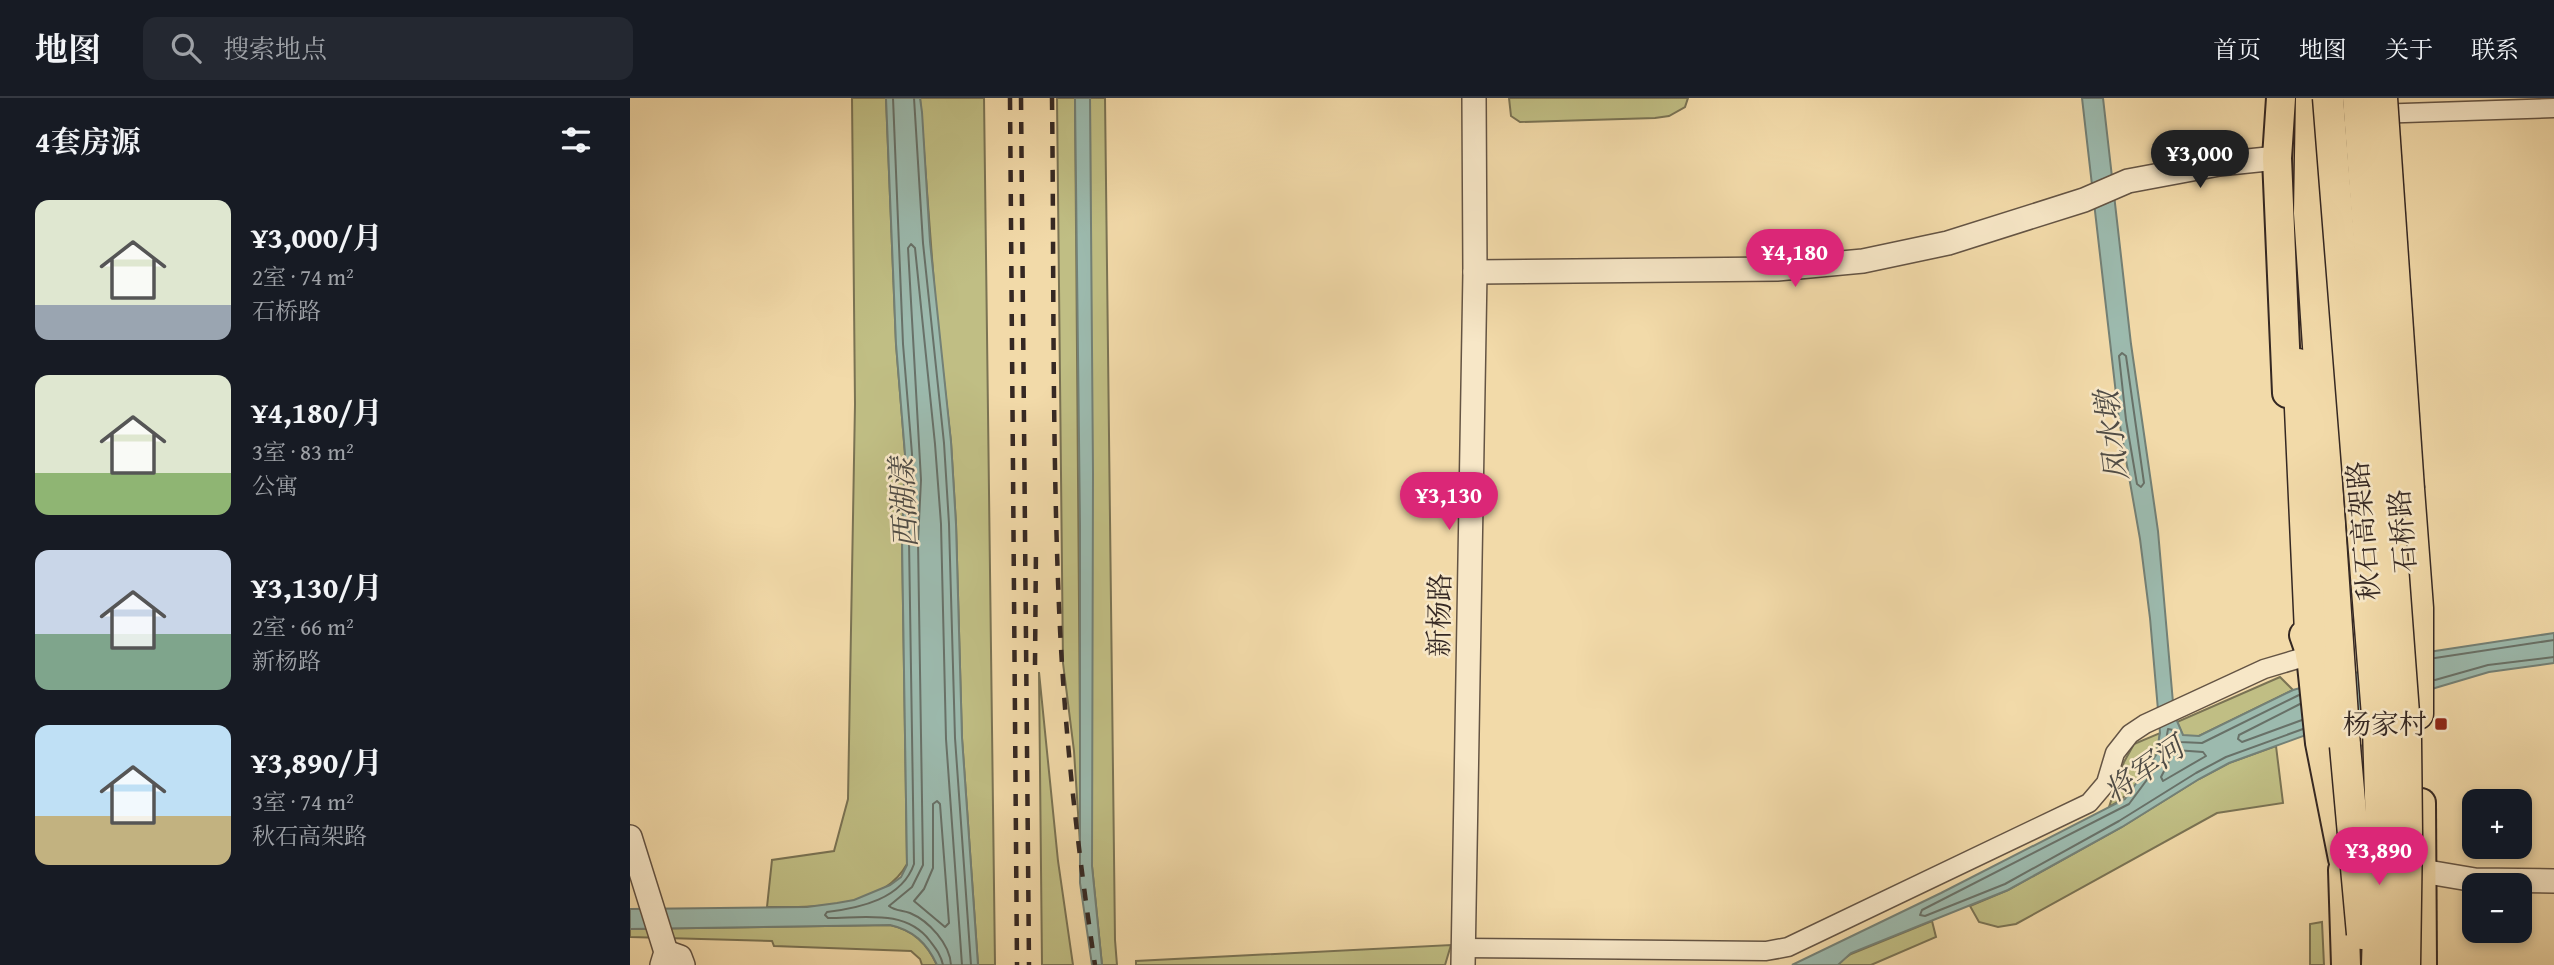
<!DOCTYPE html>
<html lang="zh">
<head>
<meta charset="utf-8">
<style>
  :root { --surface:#171b24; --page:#242831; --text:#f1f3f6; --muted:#9ea1a6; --line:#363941; --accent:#db2777 }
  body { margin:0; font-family:"Gentium Book Plus","Noto Serif SC",serif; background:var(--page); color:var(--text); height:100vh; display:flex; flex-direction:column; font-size:26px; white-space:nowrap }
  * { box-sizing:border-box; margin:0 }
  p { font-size:23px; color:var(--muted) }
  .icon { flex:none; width:38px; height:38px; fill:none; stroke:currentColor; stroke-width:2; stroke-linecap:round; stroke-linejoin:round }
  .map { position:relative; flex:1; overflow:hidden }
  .drawer { display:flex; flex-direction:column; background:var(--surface); width:630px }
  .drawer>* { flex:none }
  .controls { position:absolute; left:1832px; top:691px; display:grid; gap:14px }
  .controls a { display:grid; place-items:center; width:70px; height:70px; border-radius:14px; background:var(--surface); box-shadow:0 4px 10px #0003; font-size:35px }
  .price { position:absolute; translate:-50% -60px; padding:0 16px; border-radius:24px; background:var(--accent); color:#fff; font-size:23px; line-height:46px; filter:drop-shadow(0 2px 4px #0008) }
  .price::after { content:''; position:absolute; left:50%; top:42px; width:21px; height:16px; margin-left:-10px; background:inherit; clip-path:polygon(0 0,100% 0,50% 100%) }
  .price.selected { background:#222; color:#fff }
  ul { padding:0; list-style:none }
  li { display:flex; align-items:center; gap:21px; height:175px; padding:0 35px }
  li span { display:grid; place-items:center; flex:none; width:196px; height:140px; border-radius:14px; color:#555 }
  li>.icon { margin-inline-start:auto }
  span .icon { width:84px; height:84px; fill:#fffc; stroke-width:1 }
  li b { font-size:30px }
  h2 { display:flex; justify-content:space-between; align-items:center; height:84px; padding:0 35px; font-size:30px }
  header { display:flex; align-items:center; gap:42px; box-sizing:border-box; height:98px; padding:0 35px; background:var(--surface); border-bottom:2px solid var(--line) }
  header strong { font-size:33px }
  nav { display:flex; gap:38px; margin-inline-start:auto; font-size:24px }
  .search { width:490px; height:63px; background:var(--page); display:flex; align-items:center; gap:18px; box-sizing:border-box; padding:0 24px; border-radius:14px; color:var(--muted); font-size:26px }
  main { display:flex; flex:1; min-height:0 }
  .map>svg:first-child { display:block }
  .green { fill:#c0be84; stroke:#7a7354; stroke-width:2 }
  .water { fill:#9cbaae; stroke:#738076; stroke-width:2 }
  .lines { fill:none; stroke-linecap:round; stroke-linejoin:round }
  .shore { stroke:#687168; stroke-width:2 }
  .minor-casing { stroke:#645444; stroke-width:21 }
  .tertiary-casing { stroke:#645444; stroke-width:26 }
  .primary-casing { stroke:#352823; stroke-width:32 }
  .trunk-casing { stroke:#352823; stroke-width:33 }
  .minor { stroke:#f7e7c7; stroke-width:18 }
  .tertiary { stroke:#f7e7c7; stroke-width:23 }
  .primary { stroke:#f2daa9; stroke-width:28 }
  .trunk { stroke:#f2daa9; stroke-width:30 }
  .rail { stroke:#352823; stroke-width:4.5; stroke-dasharray:12 12; stroke-linecap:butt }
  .trunk-bridge-casing { stroke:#352823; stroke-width:33; stroke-linecap:butt }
  .trunk-bridge { stroke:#f2daa9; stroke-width:30 }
  .poi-dot { fill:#8f2418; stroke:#f7e7c7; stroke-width:2.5 }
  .labels { text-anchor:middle; stroke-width:5; stroke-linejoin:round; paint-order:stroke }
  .street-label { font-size:28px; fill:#352823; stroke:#f7e7c7 }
  .poi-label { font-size:28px; fill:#352823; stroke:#f7e7c7; text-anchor:end }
  .water-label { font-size:30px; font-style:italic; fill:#4f4c46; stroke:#f7e7c7 }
</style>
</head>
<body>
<header>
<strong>地图</strong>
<div class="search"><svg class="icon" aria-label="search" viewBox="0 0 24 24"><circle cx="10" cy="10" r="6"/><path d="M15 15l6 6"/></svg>搜索地点</div>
<nav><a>首页</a><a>地图</a><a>关于</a><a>联系</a></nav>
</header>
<main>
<section class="drawer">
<h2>4套房源<svg class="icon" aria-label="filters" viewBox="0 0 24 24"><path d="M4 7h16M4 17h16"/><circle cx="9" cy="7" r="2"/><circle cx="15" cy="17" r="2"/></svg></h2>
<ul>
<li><span style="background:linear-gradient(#dfe7d0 75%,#9aa5b1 0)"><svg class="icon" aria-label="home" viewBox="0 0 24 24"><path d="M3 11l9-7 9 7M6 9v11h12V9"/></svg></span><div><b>¥3,000/月</b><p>2室 · 74 m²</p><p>石桥路</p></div></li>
<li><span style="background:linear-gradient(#dfe7d0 70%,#8fb573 0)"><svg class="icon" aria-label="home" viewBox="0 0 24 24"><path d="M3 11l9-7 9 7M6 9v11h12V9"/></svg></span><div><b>¥4,180/月</b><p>3室 · 83 m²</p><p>公寓</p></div></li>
<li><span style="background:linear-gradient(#c9d6e8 60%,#7fa58c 0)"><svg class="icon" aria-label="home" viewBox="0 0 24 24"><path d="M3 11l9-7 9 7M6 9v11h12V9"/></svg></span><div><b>¥3,130/月</b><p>2室 · 66 m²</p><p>新杨路</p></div></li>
<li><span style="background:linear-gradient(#bfe0f5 65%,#c2b280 0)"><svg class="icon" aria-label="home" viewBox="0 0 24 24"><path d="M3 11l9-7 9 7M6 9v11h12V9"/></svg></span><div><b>¥3,890/月</b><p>3室 · 74 m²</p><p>秋石高架路</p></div></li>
</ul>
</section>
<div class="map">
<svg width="1924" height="867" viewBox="0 0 1924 867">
  <rect width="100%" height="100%" fill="#f2daa9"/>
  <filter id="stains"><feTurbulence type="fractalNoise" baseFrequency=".00286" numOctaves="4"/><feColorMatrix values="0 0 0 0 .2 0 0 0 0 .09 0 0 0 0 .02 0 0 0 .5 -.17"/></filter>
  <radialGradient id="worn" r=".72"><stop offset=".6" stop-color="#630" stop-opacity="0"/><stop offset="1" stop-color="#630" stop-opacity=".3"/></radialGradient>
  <g class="green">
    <path d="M222 0H256L266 246 275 356 272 442 277 766C252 812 182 809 137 809L142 762 204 753 218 701 225 306Z"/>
    <polygon points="290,0 354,0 365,867 348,867 332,640 326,426 321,344 306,213"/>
    <polygon points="427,0 445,0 451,761 444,653 433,565"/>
    <polygon points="460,0 475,0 485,842 487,867 472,867 462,768"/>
    <polygon points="879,0 1058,0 1055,9 1039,18 1025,20 890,24 881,18"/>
    <polygon points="409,574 428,763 443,867 412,867"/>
    <polygon points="1650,579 1663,592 1569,638 1553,638 1547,624"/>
    <path d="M1530 635C1529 642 1529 652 1526 658 1516 679 1499 698 1479 709L1494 664 1504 646Z"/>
    <polygon points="1646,648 1653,705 1587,715 1386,826 1368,829 1349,824 1340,808 1378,792 1492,729 1569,681 1599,665"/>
    <polygon points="1302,823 1306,839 1241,867 1205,867 1221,856"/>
    <polygon points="1692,824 1694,867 1680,867 1680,826"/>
    <path d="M260 827C283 832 297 845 307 867H292L290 861 281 853 144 848 142 843 0 839V831Z"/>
    <polygon points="821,847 815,867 506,867 506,863"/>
  </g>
  <g class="water">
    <path d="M256 0H290L292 14 300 144 321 344 326 426 332 640 348 867H307C297 845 283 832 260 827L0 831V811L177 809 207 805 224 802 260 787 271 779 277 767 272 442 275 356 266 246Z"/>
    <polygon points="445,0 460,0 463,375 462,768 472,867 462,867 450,785 450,427"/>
    <polygon points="1452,0 1473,0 1501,246 1528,433 1544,616 1553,637 1569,638 1663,592 1805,553 1924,535 1924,565 1859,574 1805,590 1599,665 1569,681 1492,729 1378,792 1221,855 1208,867 1162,867 1311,795 1495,701 1526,657 1530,635 1520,520 1510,441 1489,322"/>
  </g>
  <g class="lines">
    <g class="shore">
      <path d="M263 0 273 246 282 356 279 442 284 766C272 801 230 810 197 814L195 817 198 820C234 820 276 811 300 843 306 851 311 857 313 867"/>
      <polyline points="284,0 293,145 314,345 319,426 325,640 341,867"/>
      <polygon points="1492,255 1496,258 1514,385 1511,389 1507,386 1496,322 1489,258"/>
      <polyline points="1805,560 1924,542"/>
      <polyline points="1805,582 1858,567 1924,559"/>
      <polyline points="1669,597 1572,645 1550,644 1543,632 1538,631 1533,660 1499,706 1292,812 1290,817 1295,818 1375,786 1489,723 1566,675 1596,659 1673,631"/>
      <polyline points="1670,606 1609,637 1608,641 1612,644 1672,622"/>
      <polygon points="1545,652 1573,654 1576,658 1533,683 1531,679"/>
      <polygon points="307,703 310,706 319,825 315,829 284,803 294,791 303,770 303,706"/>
      <path d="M321 867C320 846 299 823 280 815 272 812 265 813 259 808L282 789 293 767 288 443 291 382 278 150 281 146 285 150 305 346 311 426 316 641 332 867"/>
    </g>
    <defs>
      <g id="minor">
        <polyline points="1744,16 1924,10"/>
        <polyline points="833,850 1136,853 1158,849 1459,705 1476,685 1485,655 1500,636 1515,626 1634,571 1681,557"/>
      </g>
      <g id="tertiary">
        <polyline points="845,174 1147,171 1233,163 1318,145 1454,102 1498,83 1589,66 1647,60"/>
        <polyline points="0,739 36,854 32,867"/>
        <polyline points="1774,770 1845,782 1924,783"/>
        <polyline points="36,854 50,859 53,867"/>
        <polyline points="833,867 845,174 844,0"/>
      </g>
      <g id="primary">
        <polyline points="1651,0 1647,60 1657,295"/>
        <polyline points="1674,537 1681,557 1690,645 1713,761"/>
        <polyline points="1791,705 1792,867"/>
        <polyline points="1713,772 1716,867"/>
      </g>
      <g id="trunk">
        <polyline points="1681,0 1679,115 1715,648"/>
        <polyline points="1668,266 1681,557"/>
        <polyline points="1779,391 1788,510 1788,616"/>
      </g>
    </defs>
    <use href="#minor" class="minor-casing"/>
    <use href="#tertiary" class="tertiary-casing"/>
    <use href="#primary" class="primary-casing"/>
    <use href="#trunk" class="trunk-casing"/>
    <use href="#minor" class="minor"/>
    <use href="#tertiary" class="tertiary"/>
    <use href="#primary" class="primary"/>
    <use href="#trunk" class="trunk"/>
    <g class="rail">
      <polyline points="380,0 387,867"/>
      <polyline points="391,0 399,867"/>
      <path d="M422 0C424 169 422 339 429 509 434 629 447 748 465 867"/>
      <polyline points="405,567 406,448"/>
    </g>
    <defs>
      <g id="trunk-bridge">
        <polyline points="1698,0 1748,630 1751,731 1747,867"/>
        <polyline points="1728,0 1776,642 1777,736 1775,867"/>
        <polyline points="1752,0 1779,391"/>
        <polyline points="1715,648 1732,836"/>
      </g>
    </defs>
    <use href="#trunk-bridge" class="trunk-bridge-casing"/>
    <use href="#trunk-bridge" class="trunk-bridge"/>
  </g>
  <rect class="poi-dot" x="1804" y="619" width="14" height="14" rx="3.5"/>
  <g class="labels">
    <g class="street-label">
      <text transform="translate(1733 433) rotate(-95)" y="10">秋石高架路</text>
      <text transform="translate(1772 433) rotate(-95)" y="10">石桥路</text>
      <text transform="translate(809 517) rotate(-89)" y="10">新杨路</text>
    </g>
    <g class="poi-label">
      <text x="1797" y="636">杨家村</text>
    </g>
    <g class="water-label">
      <text transform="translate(1482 338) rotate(-97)" y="10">凤水墩</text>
      <text transform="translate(274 405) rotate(-93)" y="10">西湖漾</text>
      <text transform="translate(1514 672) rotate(-35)" y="10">将军河</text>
    </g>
  </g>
  <rect width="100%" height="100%" filter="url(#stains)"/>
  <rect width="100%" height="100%" fill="url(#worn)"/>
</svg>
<div class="controls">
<a>+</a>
<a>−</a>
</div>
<b class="price selected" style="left:1570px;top:92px">¥3,000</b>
<b class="price" style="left:1165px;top:191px">¥4,180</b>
<b class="price" style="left:819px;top:434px">¥3,130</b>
<b class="price" style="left:1749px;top:789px">¥3,890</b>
</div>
</main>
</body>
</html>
